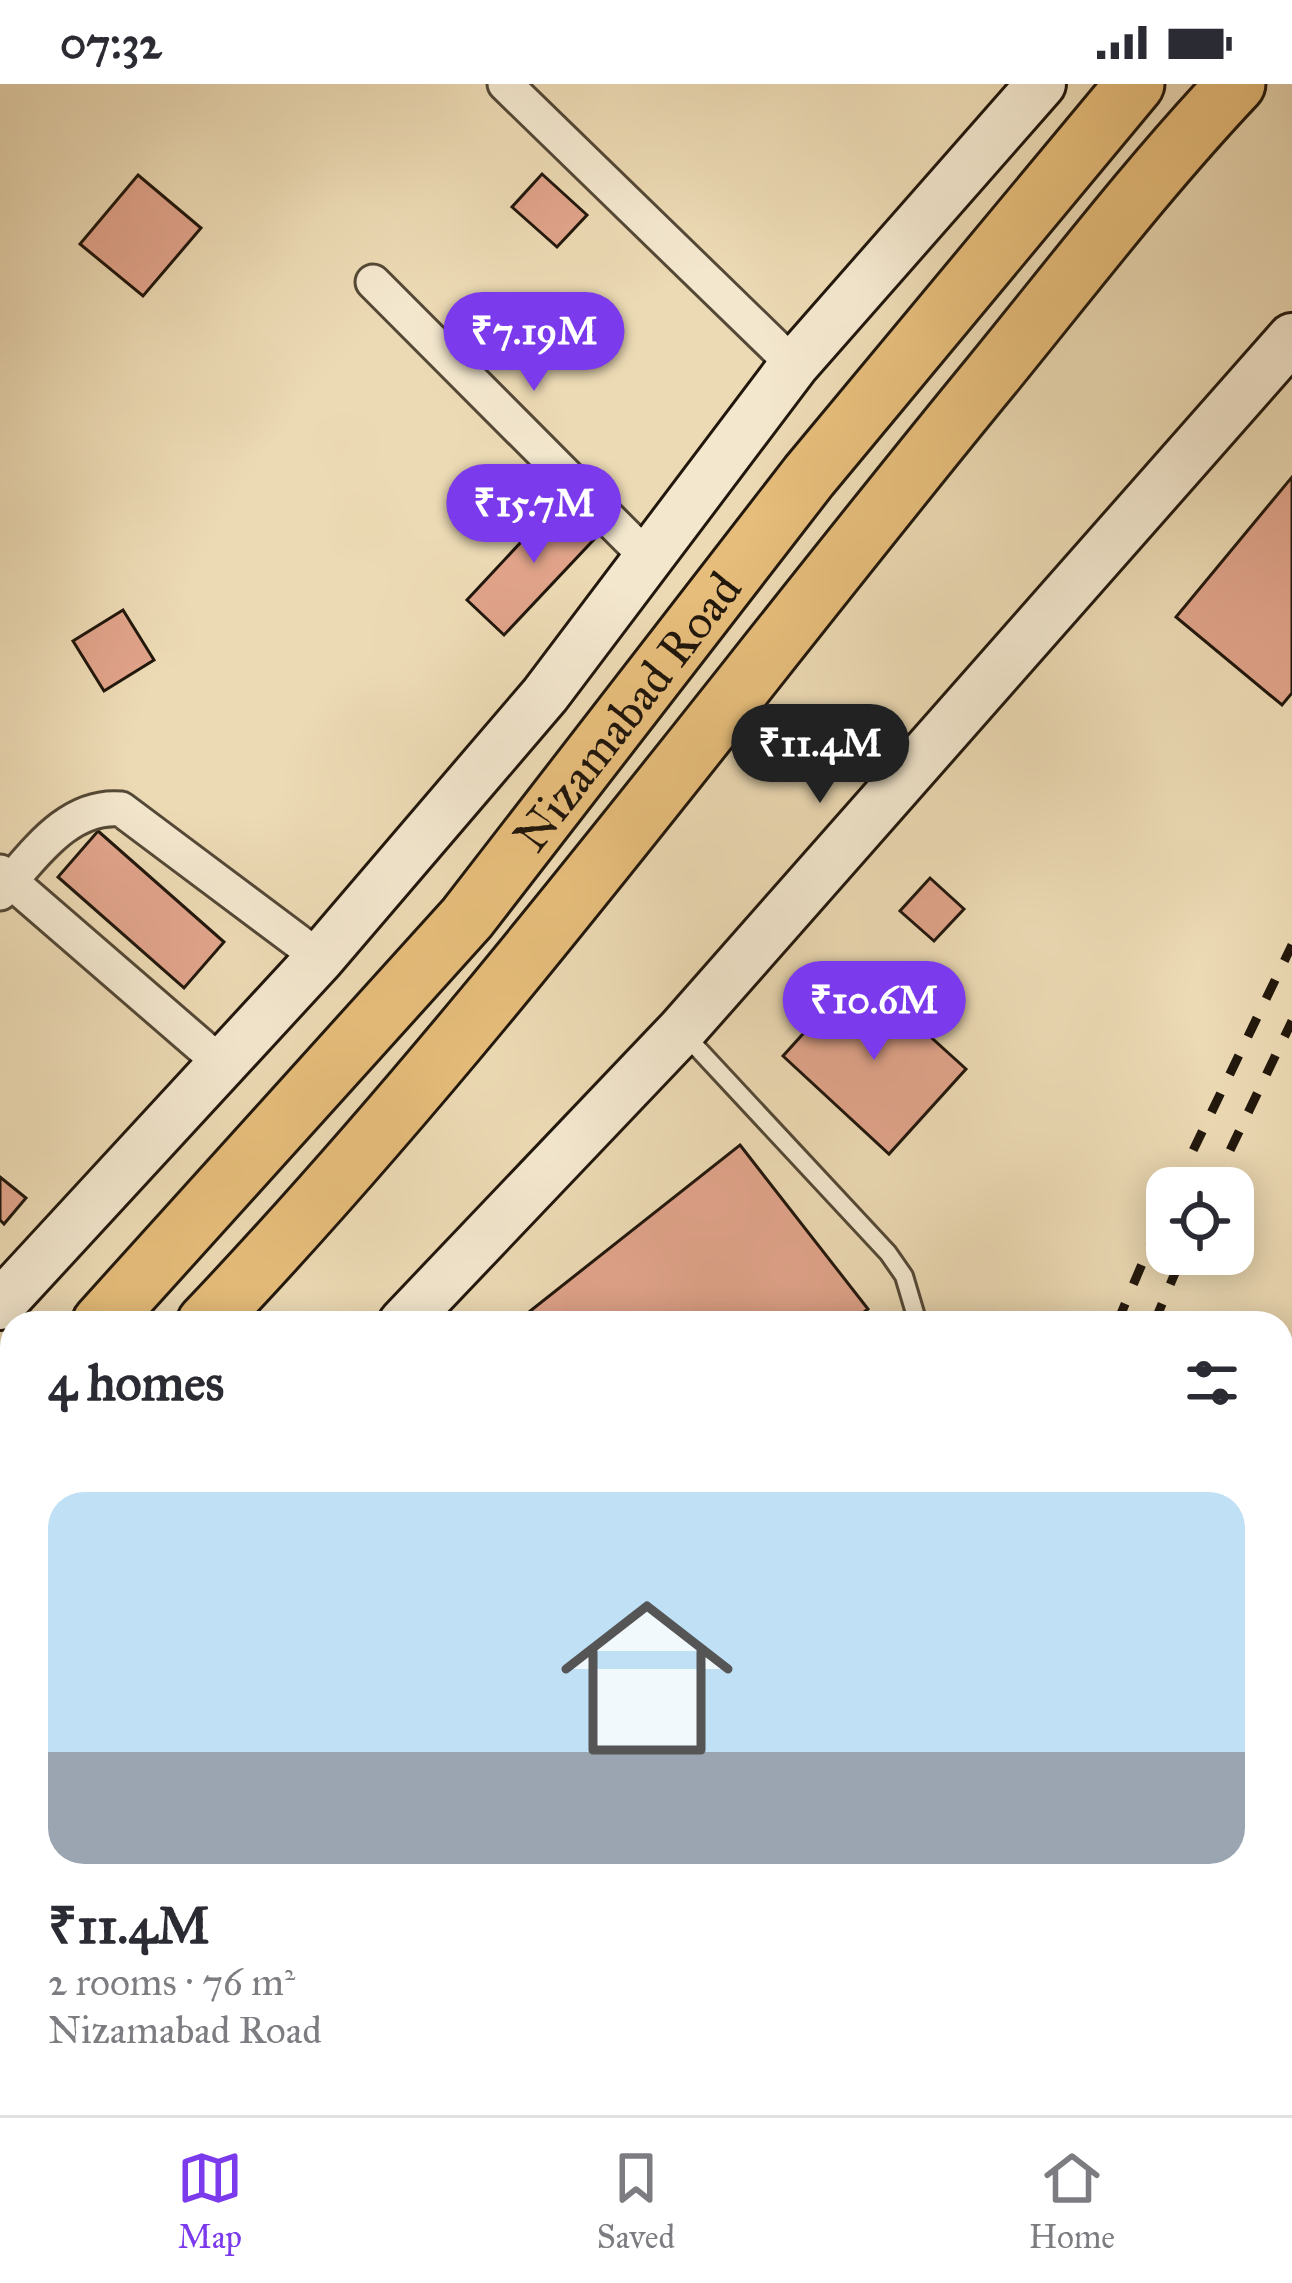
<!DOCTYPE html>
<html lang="en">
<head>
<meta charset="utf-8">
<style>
  :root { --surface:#fff; --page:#f2f2f3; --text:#2b2b33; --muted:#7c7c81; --line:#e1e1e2; --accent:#7c3aed }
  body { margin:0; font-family:"IM FELL Great Primer",serif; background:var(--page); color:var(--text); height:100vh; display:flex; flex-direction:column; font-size:45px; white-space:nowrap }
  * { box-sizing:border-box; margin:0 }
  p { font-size:39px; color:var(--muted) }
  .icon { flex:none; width:66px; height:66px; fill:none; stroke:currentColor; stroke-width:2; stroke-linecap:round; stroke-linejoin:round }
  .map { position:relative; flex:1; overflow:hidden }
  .details { position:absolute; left:0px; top:1227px; width:1293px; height:804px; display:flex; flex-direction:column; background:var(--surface); border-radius:36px 36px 0 0; box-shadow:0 6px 30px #0003 }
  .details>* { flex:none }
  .fabs { position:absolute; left:1146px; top:1083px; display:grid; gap:24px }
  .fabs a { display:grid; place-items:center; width:108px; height:108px; border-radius:24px; background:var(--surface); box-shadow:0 6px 30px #0003; font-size:60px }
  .price { position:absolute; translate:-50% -102px; padding:0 27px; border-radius:42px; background:var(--accent); color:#fff; font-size:39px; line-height:78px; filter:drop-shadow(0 3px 6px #0008) }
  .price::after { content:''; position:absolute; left:50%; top:72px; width:36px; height:27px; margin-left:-18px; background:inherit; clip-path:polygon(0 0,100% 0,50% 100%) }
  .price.on { background:#222; color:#fff }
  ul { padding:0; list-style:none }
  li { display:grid; align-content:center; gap:24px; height:636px; padding:0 48px }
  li+li { border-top:3px solid var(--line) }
  li span { display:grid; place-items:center; height:372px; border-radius:36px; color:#555 }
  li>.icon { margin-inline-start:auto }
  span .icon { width:216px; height:216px; fill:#fffc; stroke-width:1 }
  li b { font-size:51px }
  h2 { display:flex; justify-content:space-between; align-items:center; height:144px; padding:0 48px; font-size:51px }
  .status { display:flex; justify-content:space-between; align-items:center; height:84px; padding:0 60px; background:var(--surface); direction:ltr }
  .status svg { height:33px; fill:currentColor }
  .tabs { display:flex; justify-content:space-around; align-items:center; height:168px; border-top:3px solid var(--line); background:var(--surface); font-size:33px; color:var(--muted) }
  .tabs a { display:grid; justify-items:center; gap:6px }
  .tabs .on { color:var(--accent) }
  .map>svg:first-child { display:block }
  .building { fill:#e1a48b; stroke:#21170c; stroke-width:3 }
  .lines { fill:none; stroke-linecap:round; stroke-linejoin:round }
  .service-casing { stroke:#544836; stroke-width:22 }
  .minor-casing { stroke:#544836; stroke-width:39 }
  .secondary-casing { stroke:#21170c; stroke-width:54 }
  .trunk-casing { stroke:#21170c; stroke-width:63 }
  .service { stroke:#f3e7ce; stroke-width:16 }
  .minor { stroke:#f3e7ce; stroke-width:33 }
  .secondary { stroke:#f3e7ce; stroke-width:48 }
  .trunk { stroke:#e6bd7a; stroke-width:57 }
  .rail { stroke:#21170c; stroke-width:9; stroke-dasharray:21 21; stroke-linecap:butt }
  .labels { text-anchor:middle; stroke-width:10; stroke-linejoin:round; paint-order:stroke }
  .street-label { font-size:48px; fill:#21170c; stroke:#f3e7ce }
</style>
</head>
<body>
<div class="status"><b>07:32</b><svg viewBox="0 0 49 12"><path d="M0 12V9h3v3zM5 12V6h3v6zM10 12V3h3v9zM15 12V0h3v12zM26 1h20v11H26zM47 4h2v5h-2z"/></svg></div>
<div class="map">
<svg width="1292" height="2031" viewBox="0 0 1292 2031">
  <rect width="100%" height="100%" fill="#ecdab4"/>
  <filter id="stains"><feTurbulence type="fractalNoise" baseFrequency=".00167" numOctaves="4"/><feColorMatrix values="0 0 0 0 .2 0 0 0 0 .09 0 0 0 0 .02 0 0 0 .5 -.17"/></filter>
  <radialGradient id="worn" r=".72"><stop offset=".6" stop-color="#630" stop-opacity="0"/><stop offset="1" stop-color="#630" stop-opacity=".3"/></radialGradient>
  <g class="building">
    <polygon points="542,90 587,131 557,163 512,123"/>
    <polygon points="138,91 201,144 143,212 80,160"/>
    <polygon points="1292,393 1292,609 1282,621 1176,533"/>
    <polygon points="564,412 601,448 504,551 467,516"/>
    <polygon points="123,526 154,576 104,607 73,557"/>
    <polygon points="98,747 224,858 184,904 58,793"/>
    <polygon points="930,794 964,825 934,857 900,827"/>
    <polygon points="859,888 966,985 889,1070 783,972"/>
    <polygon points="740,1061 868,1225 850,1239 515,1239"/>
    <polygon points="0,1093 26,1114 4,1140 0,1136"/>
    <polygon points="10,1794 12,1904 0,1910 0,1800"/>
    <polygon points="147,2019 176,2019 185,2029 135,2031"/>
  </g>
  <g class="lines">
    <defs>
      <polyline id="service" points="686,952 888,1169 904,1192 918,1239"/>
      <g id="minor">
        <polyline points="505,0 794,281"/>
        <polyline points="373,198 646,472"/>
        <polyline points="0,788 223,981"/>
        <path d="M0 809C33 773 67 720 121 725L320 874"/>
        <polyline points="194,2019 202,2031"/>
        <polyline points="91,2031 100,2019"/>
      </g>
      <g id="secondary">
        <polyline points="0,1221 320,874 545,611 794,281 1041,0"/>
        <polyline points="403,1239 681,947 1292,254"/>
        <polyline points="0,1638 12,1628"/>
      </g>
      <g id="trunk">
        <path id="s1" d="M101 1239 467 834 809 392 1135 0"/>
        <path d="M206 1239C489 941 731 608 992 291 1072 193 1149 92 1236 0"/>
        <polyline points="0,1345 12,1332"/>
        <polyline points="0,1456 12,1444"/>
      </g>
    </defs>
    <use href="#service" class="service-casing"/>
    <use href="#minor" class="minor-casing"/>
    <use href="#secondary" class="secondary-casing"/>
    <use href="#trunk" class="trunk-casing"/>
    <use href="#service" class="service"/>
    <use href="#minor" class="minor"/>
    <use href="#secondary" class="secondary"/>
    <use href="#trunk" class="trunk"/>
    <g class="rail">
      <polyline points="1175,1104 1292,861"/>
      <polyline points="1212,1104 1292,937"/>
      <polyline points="1117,1239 1167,1121"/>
      <polyline points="1154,1239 1183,1170"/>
      <polyline points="864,2031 866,2019"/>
      <polyline points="897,2031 900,2019"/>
    </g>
  </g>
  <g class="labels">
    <g class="street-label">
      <text dy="17" stroke="none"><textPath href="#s1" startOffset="807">Nizamabad Road</textPath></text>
    </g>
  </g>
  <rect width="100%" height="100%" filter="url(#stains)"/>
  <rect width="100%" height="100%" fill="url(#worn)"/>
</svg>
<div class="fabs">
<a><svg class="icon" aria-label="locate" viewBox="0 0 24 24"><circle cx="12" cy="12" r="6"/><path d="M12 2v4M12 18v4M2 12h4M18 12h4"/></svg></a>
</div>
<b class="price" style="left:534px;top:310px">₹7.19M</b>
<b class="price" style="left:534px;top:482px">₹15.7M</b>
<b class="price on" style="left:820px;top:722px">₹11.4M</b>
<b class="price" style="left:874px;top:979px">₹10.6M</b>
<section class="details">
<h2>4 homes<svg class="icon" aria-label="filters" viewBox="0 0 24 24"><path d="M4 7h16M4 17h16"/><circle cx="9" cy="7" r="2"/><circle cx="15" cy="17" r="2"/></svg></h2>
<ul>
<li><span style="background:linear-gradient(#bfe0f5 70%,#9aa5b1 0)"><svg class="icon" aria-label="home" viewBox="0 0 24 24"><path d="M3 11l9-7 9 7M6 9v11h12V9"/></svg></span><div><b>₹11.4M</b><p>2 rooms · 76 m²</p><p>Nizamabad Road</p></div></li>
</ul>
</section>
</div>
<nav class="tabs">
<a class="on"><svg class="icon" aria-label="map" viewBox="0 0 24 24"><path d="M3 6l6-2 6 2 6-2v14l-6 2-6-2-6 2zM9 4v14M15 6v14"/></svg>Map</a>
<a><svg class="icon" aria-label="saved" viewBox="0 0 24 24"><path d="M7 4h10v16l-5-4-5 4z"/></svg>Saved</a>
<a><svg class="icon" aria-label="home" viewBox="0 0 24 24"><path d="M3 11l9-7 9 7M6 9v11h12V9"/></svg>Home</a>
</nav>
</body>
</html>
